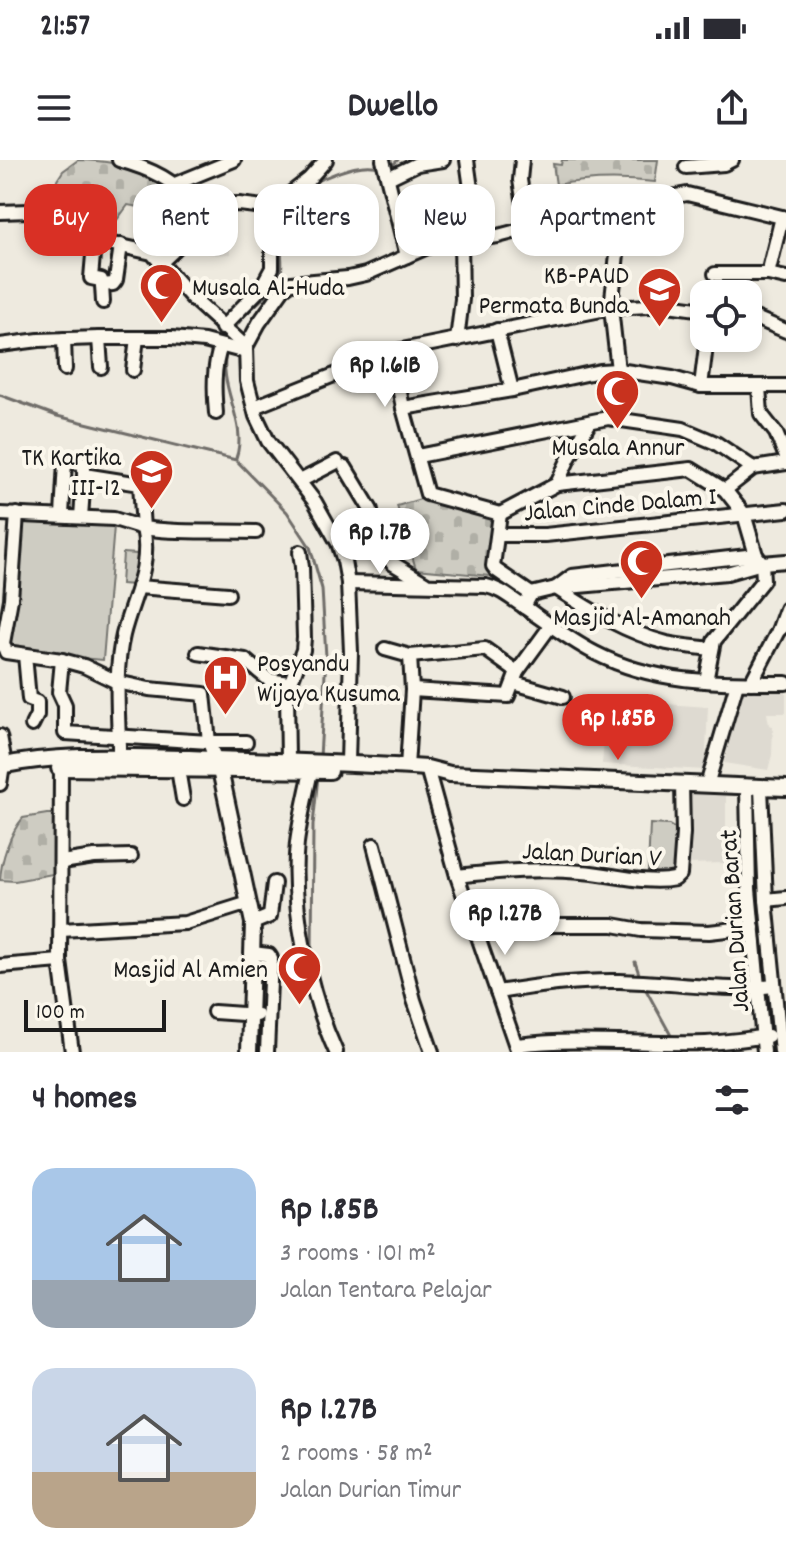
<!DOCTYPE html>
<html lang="en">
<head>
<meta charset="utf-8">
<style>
  :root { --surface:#fff; --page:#f7f7f7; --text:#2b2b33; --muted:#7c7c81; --accent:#d93025 }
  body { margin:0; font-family:Dekko,sans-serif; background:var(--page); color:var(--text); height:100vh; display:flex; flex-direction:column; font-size:30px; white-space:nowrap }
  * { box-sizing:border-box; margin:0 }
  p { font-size:26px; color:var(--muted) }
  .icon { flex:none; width:44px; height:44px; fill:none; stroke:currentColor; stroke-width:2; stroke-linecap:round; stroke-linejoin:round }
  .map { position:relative; height:892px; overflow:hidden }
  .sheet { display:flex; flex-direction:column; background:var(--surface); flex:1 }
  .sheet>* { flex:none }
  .guide { position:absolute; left:24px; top:24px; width:738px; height:72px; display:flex; gap:16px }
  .controls { position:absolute; left:690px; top:120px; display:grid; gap:16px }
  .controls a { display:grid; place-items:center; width:72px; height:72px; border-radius:16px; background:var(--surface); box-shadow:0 4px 12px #0003; font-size:40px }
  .scale { position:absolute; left:24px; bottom:20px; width:142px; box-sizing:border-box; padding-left:8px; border:4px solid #1c1c1c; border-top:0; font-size:22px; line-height:28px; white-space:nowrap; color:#1c1c1c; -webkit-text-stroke:6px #fbf7ec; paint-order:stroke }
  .price { position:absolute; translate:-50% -68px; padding:0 18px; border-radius:28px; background:#fff; color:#222; font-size:26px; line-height:52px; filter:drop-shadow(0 2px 4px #0008) }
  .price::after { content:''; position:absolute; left:50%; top:48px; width:24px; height:18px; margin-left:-12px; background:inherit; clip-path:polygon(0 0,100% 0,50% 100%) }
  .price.on { background:var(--accent); color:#fff }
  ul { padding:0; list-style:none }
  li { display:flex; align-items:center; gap:24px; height:200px; padding:0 32px }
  li span { display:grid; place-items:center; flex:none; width:224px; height:160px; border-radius:24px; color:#555 }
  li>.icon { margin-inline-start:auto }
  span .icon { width:96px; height:96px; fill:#fffc; stroke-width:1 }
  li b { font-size:34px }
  h2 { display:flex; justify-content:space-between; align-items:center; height:96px; padding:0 32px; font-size:34px }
  .tag { padding:0 28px; border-radius:24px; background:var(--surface); box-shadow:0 4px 12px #0003; font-size:28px; line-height:72px }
  .tag.on { background:var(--accent); color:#fff }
  .status { display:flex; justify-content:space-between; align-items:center; height:56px; padding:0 40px; background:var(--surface); direction:ltr }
  .status svg { height:22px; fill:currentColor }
  header { display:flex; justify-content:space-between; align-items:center; height:104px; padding:0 32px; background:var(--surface); font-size:36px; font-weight:800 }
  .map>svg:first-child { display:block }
  .built { fill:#dedad1 }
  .grass { fill:#ceccc2; stroke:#75746f; stroke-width:2 }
  .cemetery { fill:url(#cemetery-stones); stroke:#75746f; stroke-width:2 }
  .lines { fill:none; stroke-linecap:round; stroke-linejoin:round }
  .stream { stroke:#6f6d69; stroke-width:3 }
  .minor-casing { stroke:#1c1c1c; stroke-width:18 }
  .major-casing { stroke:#1c1c1c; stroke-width:20 }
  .minor { stroke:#fbf7ec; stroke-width:12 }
  .major { stroke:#fbf7ec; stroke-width:14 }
  .labels { text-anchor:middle; stroke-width:8; stroke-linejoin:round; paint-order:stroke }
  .poi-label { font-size:26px; fill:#1c1c1c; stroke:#fbf7ec; text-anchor:end }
  .street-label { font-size:26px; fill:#1c1c1c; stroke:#fbf7ec }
</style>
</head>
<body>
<div class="status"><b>21:57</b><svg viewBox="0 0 49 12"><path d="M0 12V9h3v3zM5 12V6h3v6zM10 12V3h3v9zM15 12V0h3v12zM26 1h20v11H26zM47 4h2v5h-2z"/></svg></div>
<header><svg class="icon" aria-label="menu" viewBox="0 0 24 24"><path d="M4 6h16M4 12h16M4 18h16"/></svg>Dwello<svg class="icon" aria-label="share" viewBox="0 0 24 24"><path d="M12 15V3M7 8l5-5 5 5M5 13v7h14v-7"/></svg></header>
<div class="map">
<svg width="786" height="892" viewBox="0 0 786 892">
  <defs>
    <pattern id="cemetery-stones" width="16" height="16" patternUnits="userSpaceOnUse" patternTransform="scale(2)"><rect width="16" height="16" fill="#ceccc2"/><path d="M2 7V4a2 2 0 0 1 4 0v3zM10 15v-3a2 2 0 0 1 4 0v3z" fill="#b0afa6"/></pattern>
  </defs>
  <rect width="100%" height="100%" fill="#eeeadf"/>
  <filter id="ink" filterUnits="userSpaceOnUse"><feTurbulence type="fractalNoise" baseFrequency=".0125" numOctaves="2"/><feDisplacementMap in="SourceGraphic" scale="16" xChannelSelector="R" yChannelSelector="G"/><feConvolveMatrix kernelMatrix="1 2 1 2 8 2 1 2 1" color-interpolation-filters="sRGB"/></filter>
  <g filter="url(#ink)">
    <g class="built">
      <polygon points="228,46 230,94 216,95 190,90 194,49"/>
      <polygon points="742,530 786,530 786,553 767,553 769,565 773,566 772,595 768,610 724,603"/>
      <polygon points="666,544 708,547 705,610 602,604 607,548 665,554"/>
      <polygon points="686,630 726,632 726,703 684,704"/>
    </g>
    <g class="grass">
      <polygon points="20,359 114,366 103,500 9,492"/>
      <polygon points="123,393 137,394 135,425 121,424"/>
      <polygon points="650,664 669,665 679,671 678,714 648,711"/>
    </g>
    <g class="cemetery">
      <path d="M78 0C123 0 196 17 179 76L141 71 139 47 128 45 117 60C97 56 97 51 83 41 74 35 61 32 52 28L63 11Z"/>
      <path d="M562 0H658L655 22C621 18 590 18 556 25L553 4 561 5Z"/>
      <polygon points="427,337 498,356 490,416 416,409 397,346"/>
      <path d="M47 654H57L58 713 15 721 0 720C1 700 10 673 23 658Z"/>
    </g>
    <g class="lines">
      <g class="stream">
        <polyline points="389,8 398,0"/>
        <path d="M313 22C333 15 361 0 382 8"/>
        <path d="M234 171C244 148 274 137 281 112 283 105 281 95 281 87 282 64 289 47 304 30"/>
        <path d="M227 189C216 226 249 263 236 298"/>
        <polyline points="0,235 57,256 236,300 287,352 310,387 322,429 326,497 320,597"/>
        <polyline points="312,797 313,665 318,616"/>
        <polyline points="635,802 640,817"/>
        <polyline points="645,828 674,881"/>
      </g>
      <defs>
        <g id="minor">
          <path d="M119 0C177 16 225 50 161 102"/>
          <polyline points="383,0 407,96"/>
          <polyline points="467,0 478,79"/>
          <polyline points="522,0 520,20 528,69"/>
          <polyline points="686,7 724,4 732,0"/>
          <polyline points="388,18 417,4 443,0"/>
          <polyline points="175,24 234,0"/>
          <polyline points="189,45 239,44 272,48"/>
          <polyline points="0,52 29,51 91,79 152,93 192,138 246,187"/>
          <polyline points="99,80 93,95 91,118 101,120 102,125"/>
          <polyline points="715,114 768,114 786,118"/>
          <polyline points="768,114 782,57"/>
          <polyline points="103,142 102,125 113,124 116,120 121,85"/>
          <polyline points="748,155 786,171"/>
          <polyline points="222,168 261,128 272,108 272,48 309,19 326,0"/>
          <polyline points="497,170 512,230"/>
          <polyline points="99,178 101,207"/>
          <polyline points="64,179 65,209"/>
          <polyline points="457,180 462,139 461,80"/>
          <polyline points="0,185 39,180 99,178 172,178 204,181 246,192"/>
          <polyline points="392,192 403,248 427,334 500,354"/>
          <polyline points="133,210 137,178"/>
          <polyline points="701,226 707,178"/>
          <polyline points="759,227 761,254 776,273 786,297"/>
          <polyline points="254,247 392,192 611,148 668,145 704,150"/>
          <polyline points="403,248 512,230 600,211 618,210 672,218 701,226 786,226"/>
          <path d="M216 253C214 231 213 207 221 186"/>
          <polyline points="608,258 618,210 611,148 619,76 615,48"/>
          <polyline points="418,296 608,258 683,269 716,283 753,308"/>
          <polyline points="345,307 371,350"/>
          <polyline points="300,321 337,302"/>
          <polyline points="557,324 569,298 590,262"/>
          <polyline points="725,330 753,308 786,303"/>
          <path d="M0 354 114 359 143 368C152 407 132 438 123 475 113 518 120 561 119 604"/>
          <polyline points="17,354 11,439 3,483 6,492 62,500 84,506 117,522 149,529 204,534 209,582 217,604"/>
          <polyline points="500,354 557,324 691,309 725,330 744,354 756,395 762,403 763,420 714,481 706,521"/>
          <polyline points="500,354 493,406 496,410 531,434"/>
          <polyline points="62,355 65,302 84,303 84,315"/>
          <path d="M81 357 84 315 140 324 143 368C181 374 218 370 256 372"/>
          <polyline points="379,371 392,403 425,423"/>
          <polyline points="499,375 545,375 786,350"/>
          <path d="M348 423 486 426C501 429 510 438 523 446 546 462 570 480 595 493 655 524 720 523 786 523"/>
          <polyline points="138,427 228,434"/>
          <polyline points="524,447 531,434 556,428 727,413 762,403 786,401"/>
          <polyline points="778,471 786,449"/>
          <polyline points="385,489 410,496"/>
          <path d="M711 489C696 487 681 486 667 483 627 473 591 451 556 428L572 416 756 395"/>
          <polyline points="198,493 245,500 269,520 288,523"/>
          <polyline points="25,495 29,539 37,542 37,555 32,565"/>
          <polyline points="62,500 59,532 65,545 65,573 209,582 246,582"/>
          <polyline points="514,523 563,537"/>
          <polyline points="751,523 778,471 786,464"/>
          <polyline points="412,530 508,536 517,512 552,464"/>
          <polyline points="0,576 4,598 0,624"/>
          <polyline points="288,600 287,532 303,490 304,478 302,407 300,392"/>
          <polyline points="348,602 351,492 348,423 344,401 338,383 315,342 268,281 256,256 247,221 246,187 259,163 283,129 291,123 348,118 366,114 432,85 498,76 585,53 687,34 786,58"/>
          <polyline points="407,607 412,530 410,496 485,489 517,512"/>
          <polyline points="61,608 60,801 72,892"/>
          <polyline points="427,608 457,716 518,892"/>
          <polyline points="178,609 183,639"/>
          <path d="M311 611C306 635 300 659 297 683 290 746 310 835 336 892"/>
          <polyline points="707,625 737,523"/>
          <polyline points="747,628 749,729 764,892"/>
          <polyline points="761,628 766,740 781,892"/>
          <polyline points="374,685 414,840 432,892"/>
          <polyline points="62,702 94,697 131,696"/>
          <path d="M457 716C499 711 539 708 582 712 612 714 646 725 675 719L680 714 683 673 682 624"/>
          <polyline points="766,740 786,738"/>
          <polyline points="253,763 270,756 274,723"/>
          <polyline points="61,770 185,763 249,743"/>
          <polyline points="479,773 554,765 613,765 641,770 709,772 753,767"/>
          <polyline points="252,793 269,795 271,798 267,892"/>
          <polyline points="0,806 60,801"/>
          <path d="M497 832C539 826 578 820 620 821 671 822 723 832 774 826"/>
          <polyline points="214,852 257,855"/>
          <path d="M516 885C580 877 642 885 706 883 727 882 747 879 768 876"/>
        </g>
        <g id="major">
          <path d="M0 606C61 593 127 597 189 598 269 601 348 603 427 608L450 614 786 628"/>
          <polyline points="59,608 330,611"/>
          <polyline points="220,610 253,763 249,892"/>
        </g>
      </defs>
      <use href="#minor" class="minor-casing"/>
      <use href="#major" class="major-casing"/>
      <use href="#minor" class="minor"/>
      <use href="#major" class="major"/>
    </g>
  </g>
  <defs>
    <symbol id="mosque-pin" viewBox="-11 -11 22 30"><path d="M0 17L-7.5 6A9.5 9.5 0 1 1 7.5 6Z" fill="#c8321e" stroke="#fbf7ec"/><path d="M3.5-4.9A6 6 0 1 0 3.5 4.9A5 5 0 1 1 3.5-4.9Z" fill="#fff"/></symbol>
    <symbol id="school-pin" viewBox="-11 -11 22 30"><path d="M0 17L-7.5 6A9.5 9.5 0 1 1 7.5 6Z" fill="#c8321e" stroke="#fbf7ec"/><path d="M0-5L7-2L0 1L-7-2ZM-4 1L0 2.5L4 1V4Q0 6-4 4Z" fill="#fff"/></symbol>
    <symbol id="hospital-pin" viewBox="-11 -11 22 30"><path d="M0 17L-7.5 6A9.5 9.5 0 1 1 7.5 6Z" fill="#c8321e" stroke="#fbf7ec"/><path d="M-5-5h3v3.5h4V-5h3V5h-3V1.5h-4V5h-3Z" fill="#fff"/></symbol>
  </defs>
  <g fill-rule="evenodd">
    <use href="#mosque-pin" x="136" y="100" width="51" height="69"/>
    <use href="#school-pin" x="634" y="104" width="51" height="69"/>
    <use href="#mosque-pin" x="592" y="206" width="51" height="69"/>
    <use href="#school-pin" x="126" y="286" width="51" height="69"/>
    <use href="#mosque-pin" x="616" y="376" width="51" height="69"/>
    <use href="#hospital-pin" x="200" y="492" width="51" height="69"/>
    <use href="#mosque-pin" x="274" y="782" width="51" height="69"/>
  </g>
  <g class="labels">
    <g class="poi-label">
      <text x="629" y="123">KB-PAUD<tspan x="629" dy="30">Permata Bunda</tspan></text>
      <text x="192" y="135" text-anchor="start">Musala Al-Huda</text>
      <text x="618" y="295" text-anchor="middle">Musala Annur</text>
      <text x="121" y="305">TK Kartika<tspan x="121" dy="30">III-12</tspan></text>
      <text x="642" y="465" text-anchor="middle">Masjid Al-Amanah</text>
      <text x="257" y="511" text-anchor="start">Posyandu<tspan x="257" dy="30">Wijaya Kusuma</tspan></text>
      <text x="268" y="817">Masjid Al Amien</text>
    </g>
    <g class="street-label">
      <text transform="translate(620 343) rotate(-5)" y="9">Jalan Cinde Dalam I</text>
      <text transform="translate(592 693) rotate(3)" y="9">Jalan Durian V</text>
      <text transform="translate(733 761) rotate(-94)" y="9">Jalan Durian Barat</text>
    </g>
  </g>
</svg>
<div class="controls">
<a><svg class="icon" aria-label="locate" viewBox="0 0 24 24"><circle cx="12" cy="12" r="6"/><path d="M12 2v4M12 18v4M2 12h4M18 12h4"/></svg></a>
</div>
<div class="scale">100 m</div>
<b class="price" style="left:385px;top:249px">Rp 1.61B</b>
<b class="price" style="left:380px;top:416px">Rp 1.7B</b>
<b class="price on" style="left:618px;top:602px">Rp 1.85B</b>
<b class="price" style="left:505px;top:797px">Rp 1.27B</b>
<div class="guide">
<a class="tag on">Buy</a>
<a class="tag">Rent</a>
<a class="tag">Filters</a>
<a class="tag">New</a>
<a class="tag">Apartment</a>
</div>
</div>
<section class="sheet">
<h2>4 homes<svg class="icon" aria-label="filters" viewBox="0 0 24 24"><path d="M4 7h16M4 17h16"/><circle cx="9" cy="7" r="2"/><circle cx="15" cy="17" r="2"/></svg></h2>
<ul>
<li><span style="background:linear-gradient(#a9c7e8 70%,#9aa5b1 0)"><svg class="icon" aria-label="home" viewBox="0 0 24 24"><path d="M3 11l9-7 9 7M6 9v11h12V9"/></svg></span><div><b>Rp 1.85B</b><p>3 rooms · 101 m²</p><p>Jalan Tentara Pelajar</p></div></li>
<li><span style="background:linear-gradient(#c9d6e8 65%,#b9a48a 0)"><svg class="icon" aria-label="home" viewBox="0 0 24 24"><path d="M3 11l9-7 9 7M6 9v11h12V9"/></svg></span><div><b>Rp 1.27B</b><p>2 rooms · 58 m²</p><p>Jalan Durian Timur</p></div></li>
</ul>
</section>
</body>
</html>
